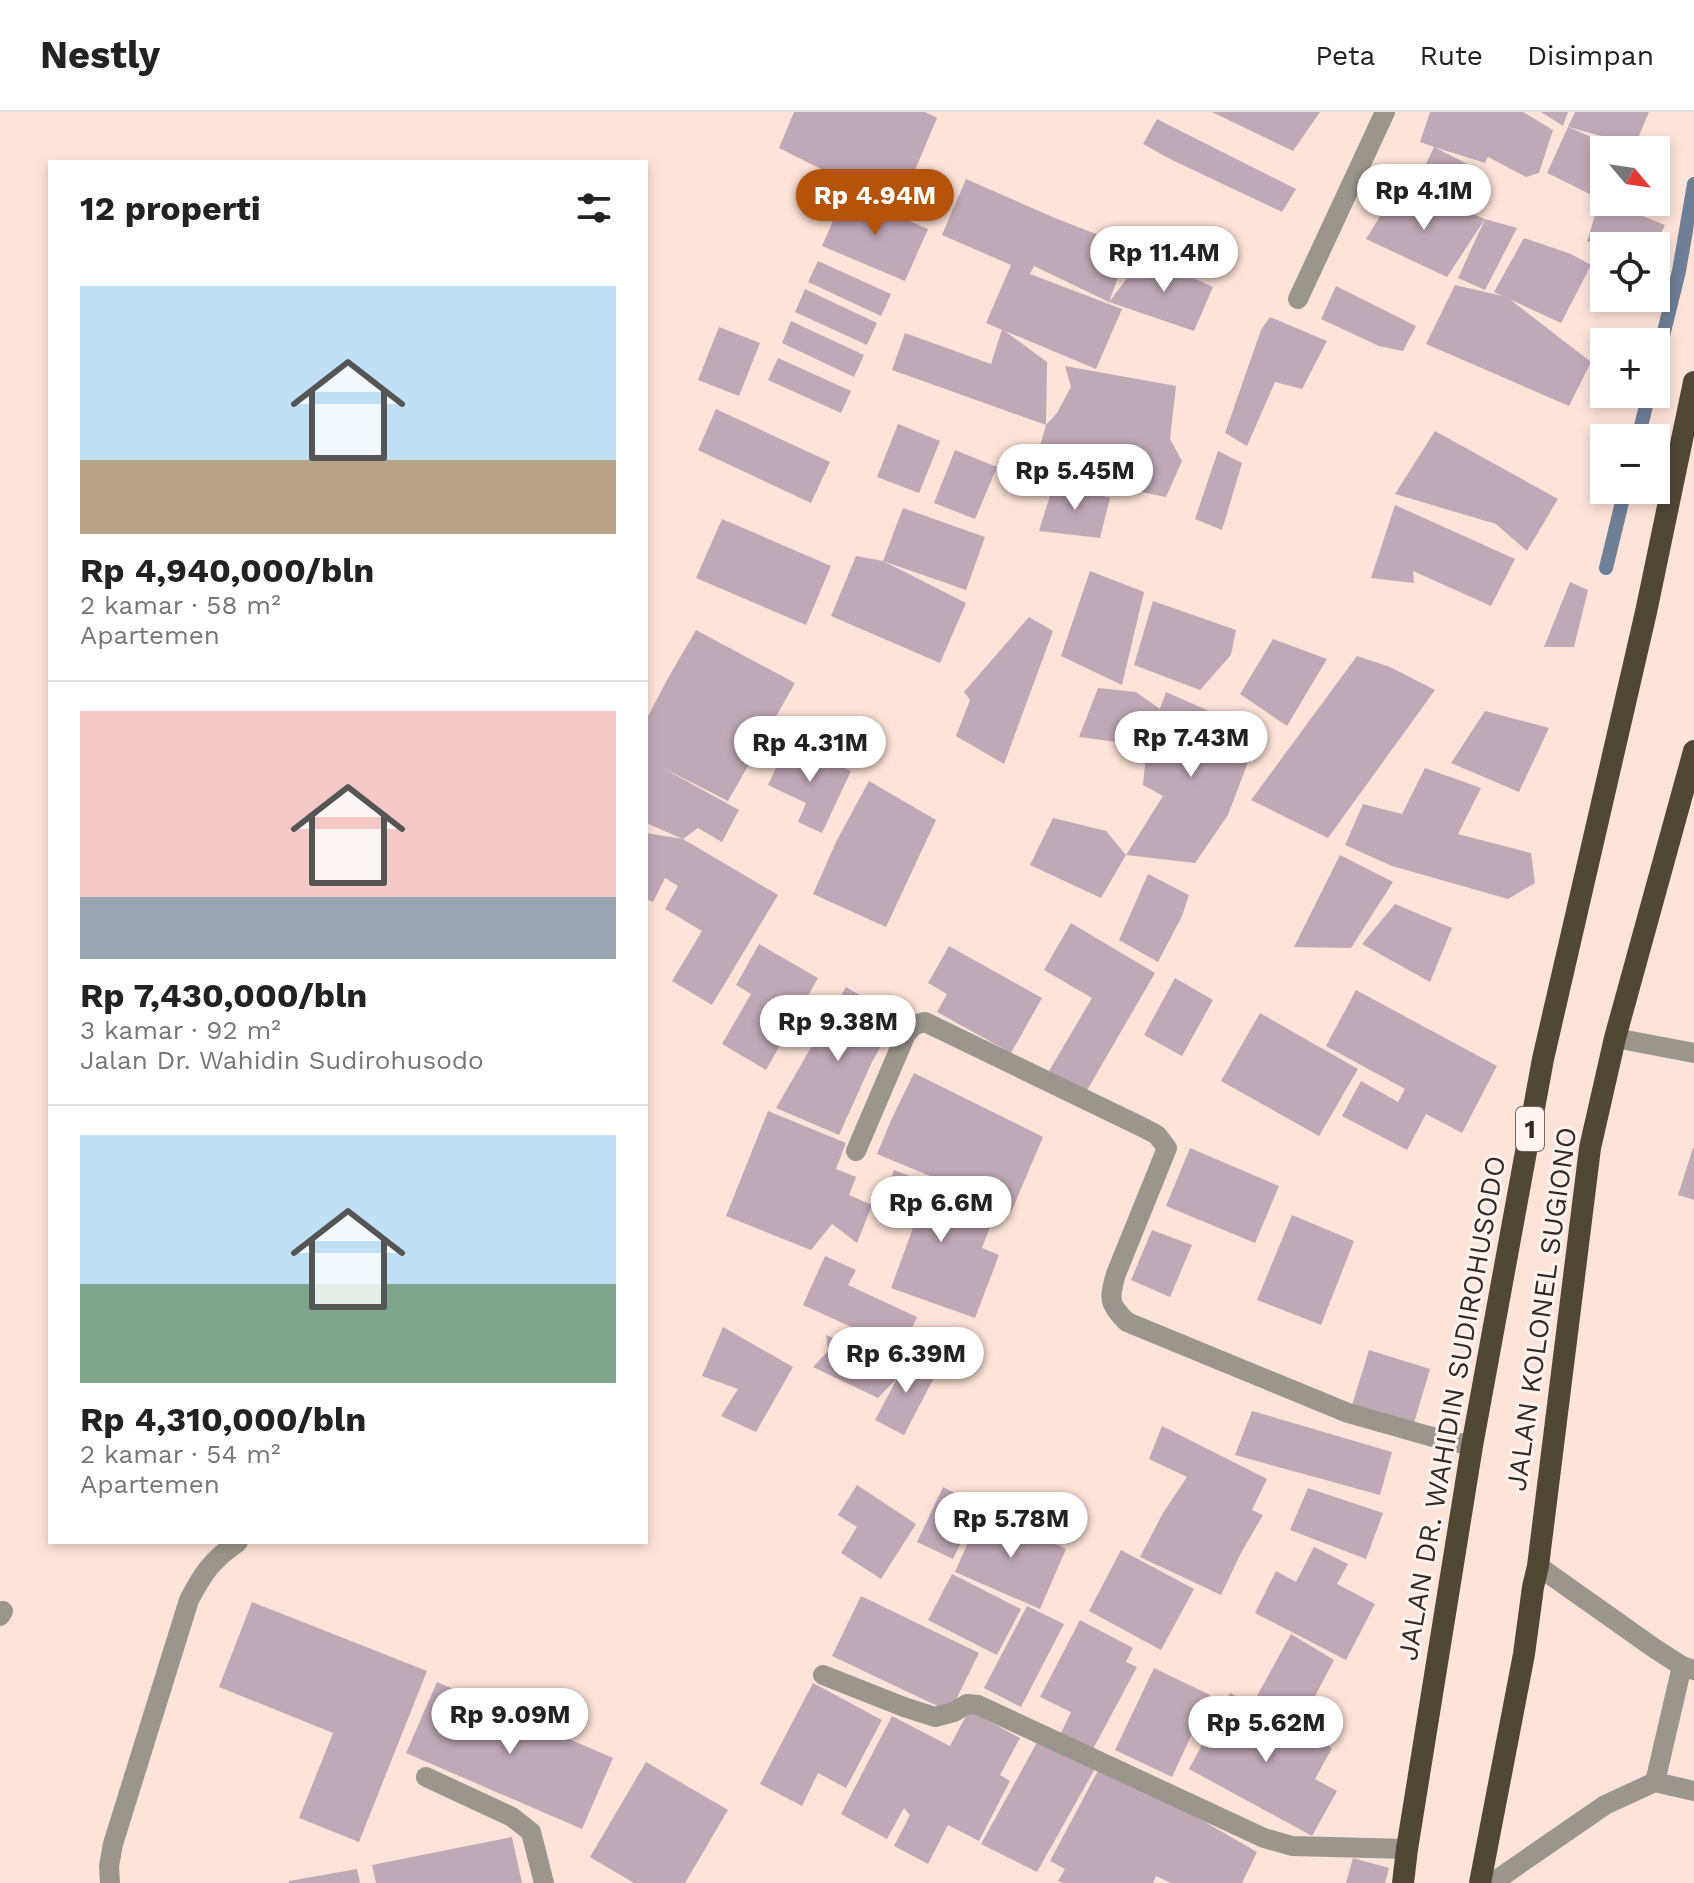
<!DOCTYPE html>
<html lang="id">
<head>
<meta charset="utf-8">
<style>
  :root { --surface:#fff; --page:#f2f2f2; --text:#222; --muted:#767676; --line:#e0e0e0; --accent:#b45309 }
  body { margin:0; font-family:"Work Sans",sans-serif; background:var(--page); color:var(--text); height:100vh; display:flex; flex-direction:column; font-size:30px; white-space:nowrap }
  * { box-sizing:border-box; margin:0 }
  p { font-size:26px; color:var(--muted) }
  .icon { flex:none; width:44px; height:44px; fill:none; stroke:currentColor; stroke-width:2; stroke-linecap:round; stroke-linejoin:round }
  .map { position:relative; flex:1; overflow:hidden }
  .sheet { position:absolute; left:48px; top:48px; width:600px; height:1384px; display:flex; flex-direction:column; background:var(--surface); border-radius:0px; box-shadow:0 4px 12px #0003 }
  .sheet>* { flex:none }
  .needle { width:52px; rotate:119deg }
  .tools { position:absolute; left:1590px; top:24px; display:grid; gap:16px }
  .tools a { display:grid; place-items:center; width:80px; height:80px; border-radius:0px; background:var(--surface); box-shadow:0 4px 12px #0003; font-size:40px }
  .price { position:absolute; translate:-50% -68px; padding:0 18px; border-radius:28px; background:#fff; color:#222; font-size:26px; line-height:52px; filter:drop-shadow(0 2px 4px #0008) }
  .price::after { content:''; position:absolute; left:50%; top:48px; width:24px; height:18px; margin-left:-12px; background:inherit; clip-path:polygon(0 0,100% 0,50% 100%) }
  .price.selected { background:var(--accent); color:#fff }
  ul { padding:0; list-style:none }
  li { display:grid; align-content:center; gap:16px; height:424px; padding:0 32px }
  li+li { border-top:2px solid var(--line) }
  li span { display:grid; place-items:center; height:248px; border-radius:0px; color:#555 }
  li>.icon { margin-inline-start:auto }
  span .icon { width:144px; height:144px; fill:#fffc; stroke-width:1 }
  li b { font-size:34px }
  h2 { display:flex; justify-content:space-between; align-items:center; height:96px; padding:0 32px; font-size:34px }
  header { display:flex; align-items:center; gap:48px; box-sizing:border-box; height:112px; padding:0 40px; background:var(--surface); border-bottom:2px solid var(--line) }
  header strong { font-size:38px }
  nav { display:flex; gap:44px; margin-inline-start:auto; font-size:28px }
  .map>svg:first-child { display:block }
  .lines { fill:none; stroke-linecap:round; stroke-linejoin:round }
  .stream { stroke:#6e7f96; stroke-width:14 }
  .building { fill:#c0a9b7 }
  .service { stroke:#9b968d; stroke-width:20 }
  .minor { stroke:#9b968d; stroke-width:20 }
  .trunk { stroke:#504735; stroke-width:22 }
  .labels { text-anchor:middle; stroke-width:6; stroke-linejoin:round; paint-order:stroke }
  .shield { fill:#fff4f0; stroke:#706662; stroke-width:2 }
  .shield-label { font-size:26px; font-weight:bold; fill:#332925 }
  .street-label { font-size:28px; fill:#332925; stroke:#fff4f0 }
</style>
</head>
<body>
<header>
<strong>Nestly</strong>
<nav><a>Peta</a><a>Rute</a><a>Disimpan</a></nav>
</header>
<div class="map">
<svg width="1694" height="1771" viewBox="0 0 1694 1771">
  <rect width="100%" height="100%" fill="#fee3d8"/>
  <g class="lines">
    <g class="stream">
      <polyline points="1656,252 1679,159 1694,72"/>
      <polyline points="1638,326 1649,282"/>
      <polyline points="1606,456 1625,378"/>
    </g>
  </g>
  <g class="building">
    <polygon points="794,0 925,0 937,6 899,96 779,36"/>
    <polygon points="1212,0 1320,0 1293,39"/>
    <polygon points="1430,0 1523,0 1553,18 1539,61 1526,65 1488,45 1485,51 1434,35 1485,61 1469,90 1437,71 1418,69 1434,35 1420,30"/>
    <polygon points="1541,0 1568,0 1563,14"/>
    <polygon points="1575,0 1649,0 1635,33 1568,15"/>
    <polygon points="1157,7 1296,77 1282,100 1170,47 1143,32"/>
    <polygon points="1568,15 1622,38 1604,38 1604,90 1622,90 1618,94 1665,113 1655,134 1604,135 1587,129 1600,87 1547,61"/>
    <polygon points="966,67 1055,106 1129,135 1109,190 1034,154 1030,162 1122,197 1096,257 986,211 1011,153 942,123"/>
    <polygon points="1382,75 1436,103 1443,90 1485,107 1447,165 1366,127 1382,101 1375,93"/>
    <polygon points="845,81 928,117 905,169 822,134"/>
    <polygon points="1485,107 1517,116 1485,178 1458,166"/>
    <polygon points="1524,126 1571,142 1591,153 1561,211 1494,180"/>
    <polygon points="1144,144 1213,175 1194,219 1109,190"/>
    <polygon points="818,149 891,182 881,204 808,170"/>
    <polygon points="1455,173 1507,185 1591,250 1569,294 1426,232"/>
    <polygon points="1336,174 1416,214 1403,239 1379,234 1321,207"/>
    <polygon points="805,177 877,211 867,233 795,200"/>
    <polygon points="1270,205 1327,229 1302,277 1275,270 1247,334 1225,321 1261,218"/>
    <polygon points="791,209 864,243 854,265 782,231"/>
    <polygon points="719,215 760,231 739,284 698,268"/>
    <polygon points="1002,217 1047,250 1046,313 892,258 905,221 991,252"/>
    <polygon points="778,246 851,279 841,301 768,268"/>
    <polygon points="1065,254 1176,274 1170,327 1182,349 1166,385 1033,358 1046,313 1057,301 1071,275"/>
    <polygon points="716,297 830,350 811,391 698,338"/>
    <polygon points="898,312 940,329 919,381 877,365"/>
    <polygon points="1435,319 1558,387 1527,439 1496,412 1395,382"/>
    <polygon points="955,338 997,355 975,407 934,391"/>
    <polygon points="1218,339 1242,351 1222,418 1195,407"/>
    <polygon points="1054,371 1110,386 1100,426 1039,419"/>
    <polygon points="1395,393 1515,447 1491,494 1413,459 1414,471 1371,466"/>
    <polygon points="903,396 985,425 966,478 883,449"/>
    <polygon points="722,407 831,454 806,513 696,466"/>
    <polygon points="856,444 883,449 966,491 940,551 831,504"/>
    <polygon points="1090,459 1144,480 1122,573 1061,544"/>
    <polygon points="1570,470 1588,478 1574,535 1544,535"/>
    <polygon points="1153,489 1236,518 1231,543 1200,578 1134,553"/>
    <polygon points="1029,505 1053,519 1004,652 956,624 970,588 964,580"/>
    <polygon points="696,518 795,571 728,689 661,655 739,698 722,730 698,716 683,727 646,711 646,608 668,566"/>
    <polygon points="1273,527 1327,547 1287,614 1240,582"/>
    <polygon points="1357,544 1390,555 1435,578 1328,726 1251,688"/>
    <polygon points="1098,576 1136,580 1160,597 1132,632 1079,625"/>
    <polygon points="1166,580 1259,621 1228,703 1195,751 1126,743 1163,684 1143,673 1147,632"/>
    <polygon points="1485,599 1549,616 1519,680 1451,651"/>
    <polygon points="788,630 851,659 822,721 798,710 806,691 768,673"/>
    <polygon points="1425,656 1481,676 1458,722 1531,741 1535,771 1508,787 1392,754 1345,733 1363,692 1402,702"/>
    <polygon points="869,669 936,708 886,815 813,782 837,728"/>
    <polygon points="1053,706 1106,719 1126,743 1101,786 1030,753"/>
    <polygon points="646,721 683,727 778,783 712,893 672,869 702,819 665,797 678,774 665,766 653,790 646,787"/>
    <polygon points="1340,743 1393,770 1351,836 1294,835"/>
    <polygon points="1148,762 1189,783 1182,804 1158,850 1119,828"/>
    <polygon points="1395,792 1452,816 1430,870 1362,832"/>
    <polygon points="1071,811 1155,861 1086,980 1049,959 1092,886 1044,858"/>
    <polygon points="759,832 818,866 766,958 722,932 751,882 736,873"/>
    <polygon points="949,834 1042,886 1011,941 937,900 947,882 928,871"/>
    <polygon points="1175,866 1213,888 1182,944 1144,923"/>
    <polygon points="846,875 897,905 872,950 839,1023 776,996"/>
    <polygon points="1356,878 1497,954 1462,1021 1426,1002 1407,1038 1342,1004 1361,969 1398,990 1405,977 1326,934"/>
    <polygon points="1260,901 1358,957 1319,1024 1221,969"/>
    <polygon points="914,961 1043,1025 1012,1098 877,1042 892,1006"/>
    <polygon points="768,999 846,1031 836,1057 856,1065 849,1083 872,1093 857,1131 832,1112 811,1138 726,1104"/>
    <polygon points="1190,1036 1279,1074 1255,1131 1166,1094"/>
    <polygon points="1693,1036 1694,1036 1694,1088 1678,1083"/>
    <polygon points="894,1058 997,1097 982,1136 999,1143 975,1206 891,1176 913,1116 877,1102"/>
    <polygon points="1292,1103 1354,1129 1321,1213 1257,1188"/>
    <polygon points="1152,1118 1192,1133 1170,1185 1131,1168"/>
    <polygon points="825,1144 856,1158 848,1173 917,1205 902,1238 803,1193"/>
    <polygon points="723,1215 793,1255 756,1320 721,1304 738,1277 702,1264"/>
    <polygon points="826,1223 896,1251 897,1266 878,1286 813,1255 828,1239"/>
    <polygon points="1369,1238 1430,1257 1414,1311 1352,1293"/>
    <polygon points="909,1244 938,1258 904,1323 875,1308"/>
    <polygon points="1252,1299 1392,1340 1380,1383 1235,1343"/>
    <polygon points="1162,1314 1267,1367 1252,1398 1263,1403 1241,1441 1221,1483 1140,1445 1163,1401 1187,1365 1149,1347"/>
    <polygon points="857,1373 916,1412 881,1467 841,1441 857,1415 838,1403"/>
    <polygon points="943,1375 979,1393 953,1447 917,1430"/>
    <polygon points="1308,1376 1383,1401 1366,1447 1290,1418"/>
    <polygon points="982,1399 1066,1437 1040,1497 955,1460"/>
    <polygon points="1314,1435 1348,1452 1337,1472 1375,1492 1346,1548 1255,1501 1276,1459 1296,1470"/>
    <polygon points="1121,1438 1194,1477 1161,1538 1089,1499"/>
    <polygon points="952,1462 1021,1497 997,1543 928,1508"/>
    <polygon points="861,1484 979,1541 950,1600 832,1544"/>
    <polygon points="252,1490 427,1559 359,1730 299,1706 333,1621 219,1575"/>
    <polygon points="1027,1494 1064,1512 1021,1595 984,1576"/>
    <polygon points="1080,1508 1133,1536 1126,1550 1137,1555 1093,1637 1061,1621 1071,1600 1040,1585"/>
    <polygon points="1291,1522 1334,1548 1302,1609 1257,1584"/>
    <polygon points="1154,1556 1210,1583 1172,1665 1115,1638"/>
    <polygon points="437,1570 613,1646 582,1717 406,1641"/>
    <polygon points="813,1571 882,1608 846,1676 818,1661 802,1694 760,1672"/>
    <polygon points="1230,1581 1332,1636 1315,1667 1337,1679 1312,1724 1189,1657"/>
    <polygon points="969,1598 1020,1626 1000,1663 1010,1669 979,1729 948,1713 928,1752 894,1734 910,1703 904,1696 887,1727 841,1702 892,1604 950,1634"/>
    <polygon points="1040,1625 1096,1655 1037,1760 981,1732"/>
    <polygon points="646,1650 728,1698 685,1771 634,1771 590,1745"/>
    <polygon points="1101,1653 1174,1692 1257,1740 1242,1771 1171,1771 1156,1764 1153,1771 1063,1771 1058,1769 1065,1757 1050,1749"/>
    <polygon points="512,1725 522,1771 376,1771 372,1753"/>
    <polygon points="1353,1746 1389,1756 1385,1771 1346,1771"/>
    <polygon points="357,1757 360,1771 289,1771 289,1769"/>
  </g>
  <g class="lines">
    <g class="service">
      <polyline points="1615,926 1694,941"/>
      <polyline points="1538,1454 1654,1536 1682,1554 1694,1558"/>
      <polyline points="426,1665 512,1705 531,1720 544,1771"/>
      <polyline points="1655,1670 1682,1554"/>
      <path d="M110 1771 109 1754 113 1732 189 1488C203 1461 212 1448 238 1430"/>
      <polyline points="1492,1771 1605,1693 1655,1670 1694,1679"/>
    </g>
    <g class="minor">
      <polyline points="1298,187 1385,0"/>
      <path d="M856 1039 906 922 914 913 925 910 1142 1015 1157 1023 1167 1036 1116 1162C1109 1186 1108 1192 1127 1210L1348 1301 1429 1324 1472 1334"/>
      <polyline points="0,1504 3,1499"/>
      <polyline points="823,1563 904,1595 935,1605 954,1600 967,1592 978,1593 1264,1726 1292,1734 1407,1737"/>
    </g>
    <g class="trunk">
      <polyline points="1403,1771 1407,1737 1472,1334 1543,947 1646,500 1694,270"/>
      <polyline points="1480,1771 1524,1542 1533,1475 1538,1454 1590,1036 1615,926 1694,639"/>
    </g>
  </g>
  <g class="labels">
    <rect class="shield" x="1516" y="995" width="28" height="44" rx="6"/>
    <g class="shield-label">
      <text x="1530" y="1026">1</text>
    </g>
    <g class="street-label">
      <text transform="translate(1541 1197) rotate(-82)" y="10">JALAN KOLONEL SUGIONO</text>
      <text transform="translate(1451 1296) rotate(-80)" y="10">JALAN DR. WAHIDIN SUDIROHUSODO</text>
    </g>
  </g>
</svg>
<div class="tools">
<a><svg class="needle" viewBox="-14 -14 28 28"><path d="M0-13l5 13h-10z" fill="#e53935"/><path d="M0 13l5-13h-10z" fill="#767676"/></svg></a>
<a><svg class="icon" aria-label="locate" viewBox="0 0 24 24"><circle cx="12" cy="12" r="6"/><path d="M12 2v4M12 18v4M2 12h4M18 12h4"/></svg></a>
<a>+</a>
<a>−</a>
</div>
<b class="price" style="left:1424px;top:120px">Rp 4.1M</b>
<b class="price selected" style="left:875px;top:125px">Rp 4.94M</b>
<b class="price" style="left:1164px;top:182px">Rp 11.4M</b>
<b class="price" style="left:1075px;top:400px">Rp 5.45M</b>
<b class="price" style="left:1191px;top:667px">Rp 7.43M</b>
<b class="price" style="left:810px;top:672px">Rp 4.31M</b>
<b class="price" style="left:838px;top:951px">Rp 9.38M</b>
<b class="price" style="left:941px;top:1132px">Rp 6.6M</b>
<b class="price" style="left:906px;top:1283px">Rp 6.39M</b>
<b class="price" style="left:1011px;top:1448px">Rp 5.78M</b>
<b class="price" style="left:510px;top:1644px">Rp 9.09M</b>
<b class="price" style="left:1266px;top:1652px">Rp 5.62M</b>
<section class="sheet">
<h2>12 properti<svg class="icon" aria-label="filters" viewBox="0 0 24 24"><path d="M4 7h16M4 17h16"/><circle cx="9" cy="7" r="2"/><circle cx="15" cy="17" r="2"/></svg></h2>
<ul>
<li><span style="background:linear-gradient(#bfe0f5 70%,#b9a48a 0)"><svg class="icon" aria-label="home" viewBox="0 0 24 24"><path d="M3 11l9-7 9 7M6 9v11h12V9"/></svg></span><div><b>Rp 4,940,000/bln</b><p>2 kamar · 58 m²</p><p>Apartemen</p></div></li>
<li><span style="background:linear-gradient(#f6c9c9 75%,#9aa5b1 0)"><svg class="icon" aria-label="home" viewBox="0 0 24 24"><path d="M3 11l9-7 9 7M6 9v11h12V9"/></svg></span><div><b>Rp 7,430,000/bln</b><p>3 kamar · 92 m²</p><p>Jalan Dr. Wahidin Sudirohusodo</p></div></li>
<li><span style="background:linear-gradient(#bfe0f5 60%,#7fa58c 0)"><svg class="icon" aria-label="home" viewBox="0 0 24 24"><path d="M3 11l9-7 9 7M6 9v11h12V9"/></svg></span><div><b>Rp 4,310,000/bln</b><p>2 kamar · 54 m²</p><p>Apartemen</p></div></li>
</ul>
</section>
</div>
</body>
</html>
